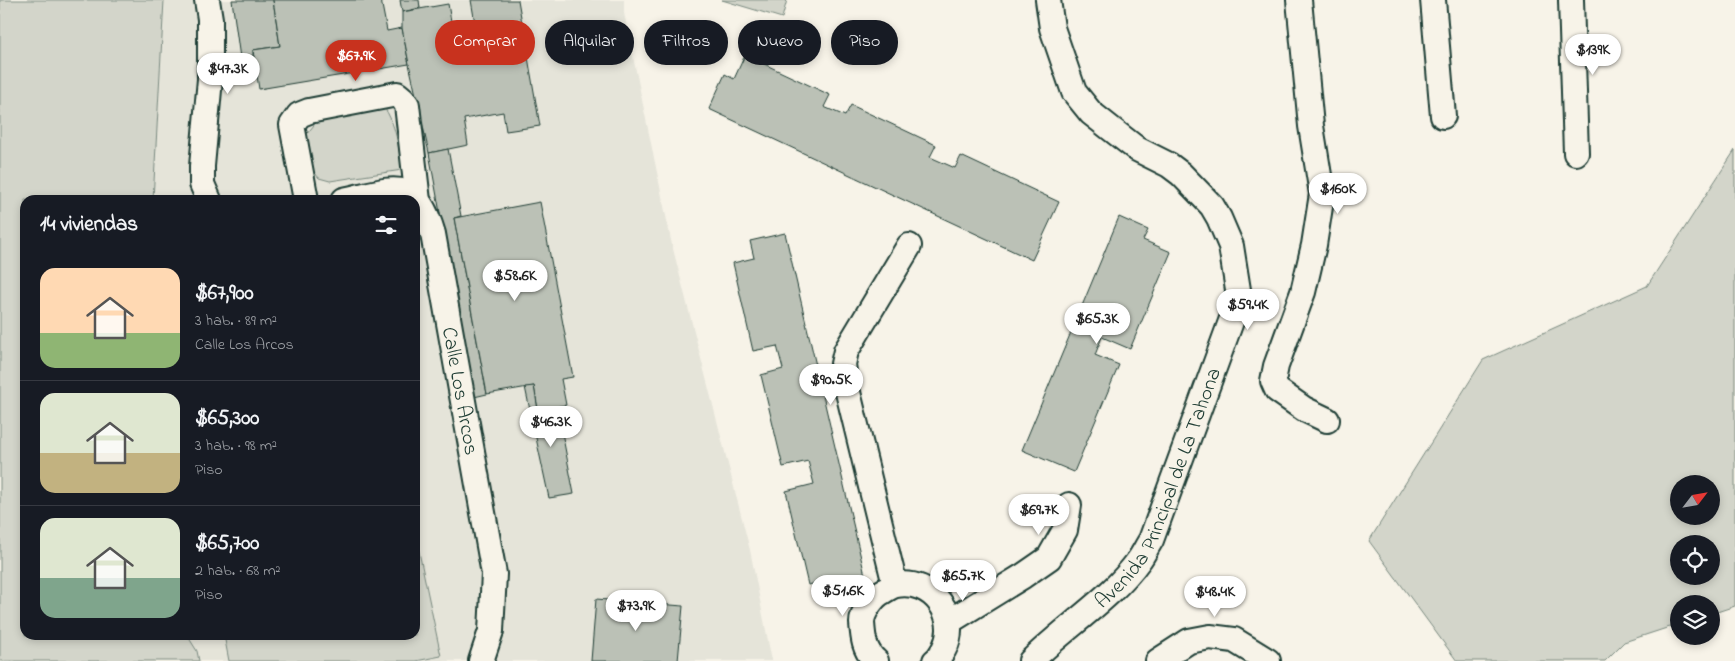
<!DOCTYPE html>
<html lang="es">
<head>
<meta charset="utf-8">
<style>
  :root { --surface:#171b24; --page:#242831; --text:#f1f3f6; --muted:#9ea1a6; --line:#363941; --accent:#c8321e }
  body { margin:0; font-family:"Indie Flower",sans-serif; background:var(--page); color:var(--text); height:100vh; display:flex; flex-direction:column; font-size:19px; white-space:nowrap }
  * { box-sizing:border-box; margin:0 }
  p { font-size:16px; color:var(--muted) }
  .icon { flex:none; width:28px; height:28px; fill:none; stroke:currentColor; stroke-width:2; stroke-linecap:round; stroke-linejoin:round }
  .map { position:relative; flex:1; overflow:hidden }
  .details { position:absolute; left:20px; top:195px; width:400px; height:445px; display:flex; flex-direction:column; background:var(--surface); border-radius:15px; box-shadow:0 2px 8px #0003 }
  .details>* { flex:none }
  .top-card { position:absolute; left:435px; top:20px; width:475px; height:45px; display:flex; gap:10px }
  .needle { width:32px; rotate:59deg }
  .buttons { position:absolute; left:1670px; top:475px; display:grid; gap:10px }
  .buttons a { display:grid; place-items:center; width:50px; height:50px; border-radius:50%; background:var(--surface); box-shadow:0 2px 8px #0003; font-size:25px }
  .price { position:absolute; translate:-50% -42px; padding:0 11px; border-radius:18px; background:#fff; color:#222; font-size:16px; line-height:32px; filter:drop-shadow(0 1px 2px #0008) }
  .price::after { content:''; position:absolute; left:50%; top:30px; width:15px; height:11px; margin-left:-8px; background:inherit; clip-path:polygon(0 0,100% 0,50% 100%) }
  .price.on { background:var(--accent); color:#fff }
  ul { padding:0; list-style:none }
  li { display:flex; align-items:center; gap:15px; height:125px; padding:0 20px }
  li+li { border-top:1px solid var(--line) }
  li span { display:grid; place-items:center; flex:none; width:140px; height:100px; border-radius:15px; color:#555 }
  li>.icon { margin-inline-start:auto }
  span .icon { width:60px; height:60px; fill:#fffc; stroke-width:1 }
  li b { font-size:21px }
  h2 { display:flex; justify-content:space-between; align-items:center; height:60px; padding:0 20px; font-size:21px }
  .chip { padding:0 18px; border-radius:22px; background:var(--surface); box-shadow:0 2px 8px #0003; font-size:18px; line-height:45px }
  .chip.on { background:var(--accent); color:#fff }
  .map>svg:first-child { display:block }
  .built { fill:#e5e4d9 }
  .green { fill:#d3d5ca; stroke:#79897f; fill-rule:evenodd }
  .building { fill:#bbc1b6; stroke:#1f3d34 }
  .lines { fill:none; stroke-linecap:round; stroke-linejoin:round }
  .minor-casing { stroke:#1f3d34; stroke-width:28 }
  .minor { stroke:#f7f3e8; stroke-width:24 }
  .labels { text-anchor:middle; stroke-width:4; stroke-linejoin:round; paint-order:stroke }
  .street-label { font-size:21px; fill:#1f3d34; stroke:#f7f3e8 }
</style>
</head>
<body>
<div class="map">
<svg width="1735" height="661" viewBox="0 0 1735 661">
  <rect width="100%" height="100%" fill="#f7f3e8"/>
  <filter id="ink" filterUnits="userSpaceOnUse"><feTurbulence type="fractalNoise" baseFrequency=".02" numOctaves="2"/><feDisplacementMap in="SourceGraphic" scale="10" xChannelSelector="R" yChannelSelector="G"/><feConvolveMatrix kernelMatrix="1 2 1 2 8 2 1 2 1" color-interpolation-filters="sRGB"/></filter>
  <g filter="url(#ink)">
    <polygon class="built" points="164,0 624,0 624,13 672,245 750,550 772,661 199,661 197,651 187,635 415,635 415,200 153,200"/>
    <g class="green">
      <polygon points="0,0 164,0 153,200 25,200 25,635 187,635 197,651 199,661 0,661"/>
      <polygon points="722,0 787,0 782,18"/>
      <path d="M383 106C396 122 399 150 402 170L330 181 319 178 310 167 306 135 318 120Z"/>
      <path d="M1735 150V606L1711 614V604H1679V624L1624 642 1605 661H1457L1369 541 1483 360 1647 286ZM1679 484H1711V516H1679ZM1679 544H1711V576H1679Z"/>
      <polygon points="415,533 441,656 416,661 229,661 224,635 415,635"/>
    </g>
    <g class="building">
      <polygon points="232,0 273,0 280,46 253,50 253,56 240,58"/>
      <polygon points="273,0 381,0 387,31 402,28 409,64 259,89 253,50 280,46"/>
      <polygon points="400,0 419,0 420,8 402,12"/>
      <polygon points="471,0 518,0 540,126 506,131 503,112 464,119 468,145 429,153 409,64 402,28 402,12 448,4 453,33 476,29"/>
      <polygon points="745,55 830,95 824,107 845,116 851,105 936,145 930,157 955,168 961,156 1059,202 1032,260 709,109 725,74 734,79"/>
      <polygon points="448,149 461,216 454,218 487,394 474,397 429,153"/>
      <polygon points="540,202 573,377 561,379 566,405 538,410 534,386 487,394 454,218"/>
      <polygon points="1119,217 1148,230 1143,240 1171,252 1130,349 1102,337 1095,355 1119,365 1074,472 1022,450"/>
      <polygon points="785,233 868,588 840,595 837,578 808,585 786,491 814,484 808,461 783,467 761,375 783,369 777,346 753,351 733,263 754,258 750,241"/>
      <polygon points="534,386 538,410 557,407 574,494 549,498 525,387"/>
      <polygon points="596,599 683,606 678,661 591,661"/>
    </g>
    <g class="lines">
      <defs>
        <g id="minor">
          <polyline points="207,0 210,19 210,79 202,166 202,184 209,200"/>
          <polyline points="1299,0 1311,126 1322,194 1314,245 1303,292 1276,366 1273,381 1277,390 1304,409 1327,420"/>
          <polyline points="1433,0 1443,116"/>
          <polyline points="1571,0 1576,153"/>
          <polyline points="306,200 292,125 299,115 309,111 397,94 403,99 407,105 418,201"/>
          <path id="s1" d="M344 200C393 189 416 175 433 234L494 574 491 631 481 661"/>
          <polyline points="895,585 845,380 843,364 846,351 909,246"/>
          <polyline points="950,621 1023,576 1049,558 1065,530 1069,505"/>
          <path d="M876 661C864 651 863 637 862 623 862 613 872 599 879 594 884 591 891 586 896 585 932 578 961 617 944 649 941 654 939 658 935 661"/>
          <path id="s2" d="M1031 661C1065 627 1112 598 1139 560 1144 553 1147 546 1151 540L1233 316 1237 304 1238 290 1231 246 1219 218 1212 206 1181 174 1169 165 1137 149 1110 128 1091 113 1074 92 1052 28 1048 0"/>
          <polyline points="1158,661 1189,641 1210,637 1234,640 1268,661"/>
        </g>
      </defs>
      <use href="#minor" class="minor-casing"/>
      <use href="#minor" class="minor"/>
    </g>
  </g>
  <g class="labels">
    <g class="street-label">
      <text dy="7" stroke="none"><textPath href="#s1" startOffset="274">Calle Los Arcos</textPath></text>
      <text dy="7" stroke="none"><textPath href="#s2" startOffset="221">Avenida Principal de La Tahona</textPath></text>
    </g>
  </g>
</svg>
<div class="buttons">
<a><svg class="needle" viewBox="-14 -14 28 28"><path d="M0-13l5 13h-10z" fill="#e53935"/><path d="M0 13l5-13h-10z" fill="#9ea1a6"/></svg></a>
<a><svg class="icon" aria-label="locate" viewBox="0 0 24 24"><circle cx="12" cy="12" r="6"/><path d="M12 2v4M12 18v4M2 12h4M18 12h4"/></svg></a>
<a><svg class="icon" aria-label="layers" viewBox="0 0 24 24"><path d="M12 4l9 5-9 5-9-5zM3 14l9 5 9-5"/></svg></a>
</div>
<b class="price" style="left:1593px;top:76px">$139K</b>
<b class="price on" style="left:356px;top:82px">$67.9K</b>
<b class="price" style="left:228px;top:95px">$47.3K</b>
<b class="price" style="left:1338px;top:215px">$160K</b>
<b class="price" style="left:515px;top:302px">$58.6K</b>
<b class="price" style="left:1248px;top:331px">$59.4K</b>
<b class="price" style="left:1097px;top:345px">$65.3K</b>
<b class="price" style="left:831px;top:406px">$90.5K</b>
<b class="price" style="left:551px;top:448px">$46.3K</b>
<b class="price" style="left:1039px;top:536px">$69.7K</b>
<b class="price" style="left:963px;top:602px">$65.7K</b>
<b class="price" style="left:843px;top:617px">$51.6K</b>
<b class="price" style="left:1215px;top:618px">$48.4K</b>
<b class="price" style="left:636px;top:632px">$73.9K</b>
<div class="top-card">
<a class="chip on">Comprar</a>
<a class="chip">Alquilar</a>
<a class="chip">Filtros</a>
<a class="chip">Nuevo</a>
<a class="chip">Piso</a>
</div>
<section class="details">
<h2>14 viviendas<svg class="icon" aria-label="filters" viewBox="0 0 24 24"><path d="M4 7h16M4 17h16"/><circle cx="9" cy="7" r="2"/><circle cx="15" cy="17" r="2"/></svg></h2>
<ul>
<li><span style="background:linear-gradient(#ffd9b3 65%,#8fb573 0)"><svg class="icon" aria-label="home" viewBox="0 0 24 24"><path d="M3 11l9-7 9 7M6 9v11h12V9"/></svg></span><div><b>$67,900</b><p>3 hab. · 89 m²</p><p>Calle Los Arcos</p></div></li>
<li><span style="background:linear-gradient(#dfe7d0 60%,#c2b280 0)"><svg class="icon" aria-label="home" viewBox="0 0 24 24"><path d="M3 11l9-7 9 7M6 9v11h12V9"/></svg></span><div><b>$65,300</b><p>3 hab. · 98 m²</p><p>Piso</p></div></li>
<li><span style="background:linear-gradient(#dfe7d0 60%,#7fa58c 0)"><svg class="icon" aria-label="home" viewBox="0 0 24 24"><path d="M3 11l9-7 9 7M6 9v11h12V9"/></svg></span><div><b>$65,700</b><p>2 hab. · 68 m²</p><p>Piso</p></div></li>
</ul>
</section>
</div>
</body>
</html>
